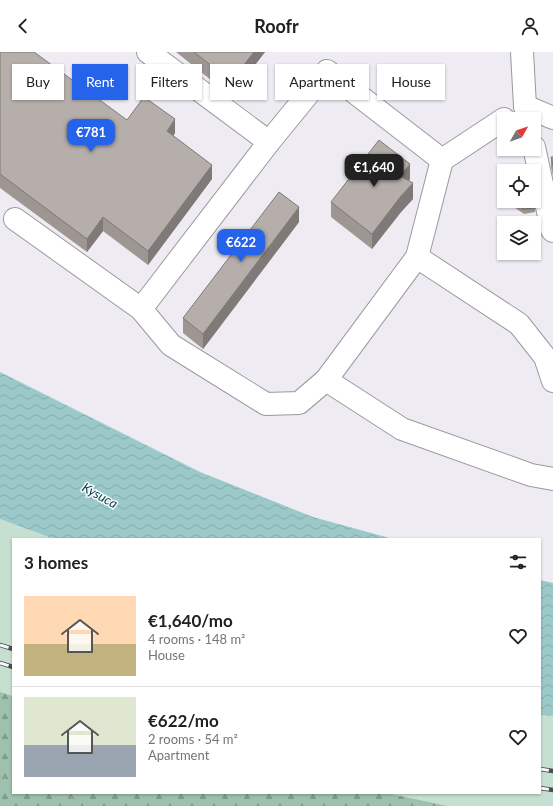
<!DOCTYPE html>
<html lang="en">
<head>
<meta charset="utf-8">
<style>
  :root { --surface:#fff; --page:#f2f2f2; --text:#202124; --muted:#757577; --line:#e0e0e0; --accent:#2563eb }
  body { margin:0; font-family:Lato,sans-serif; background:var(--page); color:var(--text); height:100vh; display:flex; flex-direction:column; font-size:15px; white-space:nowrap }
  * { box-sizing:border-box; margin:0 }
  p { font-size:13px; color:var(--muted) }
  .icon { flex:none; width:22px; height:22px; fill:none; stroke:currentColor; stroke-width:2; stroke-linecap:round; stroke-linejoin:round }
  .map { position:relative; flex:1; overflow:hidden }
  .side { position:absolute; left:12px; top:486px; width:529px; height:256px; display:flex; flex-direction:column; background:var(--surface); border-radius:0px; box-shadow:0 1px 3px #0004 }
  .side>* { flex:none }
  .guide { position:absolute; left:12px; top:12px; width:529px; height:36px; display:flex; gap:8px }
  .needle { width:26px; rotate:50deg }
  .controls { position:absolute; left:497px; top:60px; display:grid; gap:8px }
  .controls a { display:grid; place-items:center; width:44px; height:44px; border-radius:0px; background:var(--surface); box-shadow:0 1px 3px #0004; font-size:20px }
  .price { position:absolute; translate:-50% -34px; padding:0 9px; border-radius:8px; background:var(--accent); color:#fff; font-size:13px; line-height:26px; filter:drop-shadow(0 1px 2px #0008) }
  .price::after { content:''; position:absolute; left:50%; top:24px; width:12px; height:9px; margin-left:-6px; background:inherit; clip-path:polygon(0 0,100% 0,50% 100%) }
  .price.active { background:#222; color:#fff }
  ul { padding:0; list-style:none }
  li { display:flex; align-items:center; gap:12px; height:100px; padding:0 12px }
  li+li { border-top:1px solid var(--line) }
  li span { display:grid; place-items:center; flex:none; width:112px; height:80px; border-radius:0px; color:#555 }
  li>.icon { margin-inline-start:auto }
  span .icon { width:48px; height:48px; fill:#fffc; stroke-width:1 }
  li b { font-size:17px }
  h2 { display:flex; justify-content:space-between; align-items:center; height:48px; padding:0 12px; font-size:17px }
  .chip { padding:0 14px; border-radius:0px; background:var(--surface); box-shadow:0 1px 3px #0004; font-size:14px; line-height:36px }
  .chip.active { background:var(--accent); color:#fff }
  header { display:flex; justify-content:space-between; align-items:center; height:52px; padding:0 12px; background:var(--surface); font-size:18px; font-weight:700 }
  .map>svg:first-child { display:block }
  .grass { fill:#c5e0d1 }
  .forest { fill:url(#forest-firs) }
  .water { fill:url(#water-waves) }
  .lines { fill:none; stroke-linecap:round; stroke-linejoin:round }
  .minor-casing { stroke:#9b99a0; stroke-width:24 }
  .path { stroke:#adabb2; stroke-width:2.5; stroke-dasharray:1 3; stroke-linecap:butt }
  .minor { stroke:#fff; stroke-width:22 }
  .rail-casing { stroke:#4d4c50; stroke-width:4.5 }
  .rail { stroke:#faf9fe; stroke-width:3; stroke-dasharray:9; stroke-linecap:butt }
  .wall { fill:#9d9692 }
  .shaded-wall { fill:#7f7a77 }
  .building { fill:#b6aeaa; stroke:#7f7a77 }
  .labels { text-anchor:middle; stroke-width:3; stroke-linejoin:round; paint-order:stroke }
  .water-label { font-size:13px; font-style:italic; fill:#004849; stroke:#faf9fe }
</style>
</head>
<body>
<header><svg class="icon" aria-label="back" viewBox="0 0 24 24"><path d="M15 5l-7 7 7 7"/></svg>Roofr<svg class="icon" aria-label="person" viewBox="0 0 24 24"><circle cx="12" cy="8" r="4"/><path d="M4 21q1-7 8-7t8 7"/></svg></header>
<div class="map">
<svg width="553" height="754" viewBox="0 0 553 754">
  <defs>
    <pattern id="forest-firs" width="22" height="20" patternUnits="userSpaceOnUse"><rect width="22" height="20" fill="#9dc1ad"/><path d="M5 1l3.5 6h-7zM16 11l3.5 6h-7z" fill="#809c8d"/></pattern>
    <pattern id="water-waves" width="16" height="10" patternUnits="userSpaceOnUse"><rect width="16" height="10" fill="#9bc9c9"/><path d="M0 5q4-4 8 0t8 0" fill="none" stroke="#85acac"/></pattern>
  </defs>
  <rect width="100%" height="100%" fill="#eeebf3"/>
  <g class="grass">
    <polygon points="0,467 54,487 13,487 13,644 0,640"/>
    <polygon points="540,663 553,664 553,754 448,754 387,741 540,741"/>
  </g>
  <polygon class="forest" points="0,640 13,644 13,741 387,741 448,754 0,754"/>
  <g class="water">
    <polygon points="0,320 200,420 313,465 393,487 54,487 0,467"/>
    <polygon points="540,528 553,531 553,664 540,663"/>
  </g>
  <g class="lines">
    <defs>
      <g id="minor">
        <polyline points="148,0 269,90 327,19 442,108 504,67"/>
        <polyline points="522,0 525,54 528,67"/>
        <polyline points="525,54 553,66"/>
        <polyline points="534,95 552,178 553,179"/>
        <polyline points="442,108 417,205 326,328 402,377 531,423 553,427"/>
        <polyline points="15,167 141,257 269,90"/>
        <polyline points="417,205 519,272 545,305 553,329"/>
        <polyline points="141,257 171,293 266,352 299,351 326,328"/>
      </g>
    </defs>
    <use href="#minor" class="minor-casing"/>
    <g class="path">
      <polyline points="0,725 13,728"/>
      <polyline points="56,741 100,754"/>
    </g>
    <use href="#minor" class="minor"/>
    <defs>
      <g id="rail">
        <polyline points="0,593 13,597"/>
        <polyline points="0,611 13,615"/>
        <polyline points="540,717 553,719"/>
        <polyline points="540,736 553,738"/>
      </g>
    </defs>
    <use href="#rail" class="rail-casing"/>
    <use href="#rail" class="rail"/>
  </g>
  <g class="wall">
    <polygon points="0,0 127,68 175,81 173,84 212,127 148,213 103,179 87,200 0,136"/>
    <polygon points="176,0 265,0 231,44"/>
    <polygon points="551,105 553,105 553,124 551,115"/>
    <polygon points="410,127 409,129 413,147 401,160 372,197 331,165 331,150"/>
    <polygon points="507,149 534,149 535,156 535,160 524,162 508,151"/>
    <polygon points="299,170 203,297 183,281 183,266"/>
  </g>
  <g class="shaded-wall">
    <polygon points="254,0 265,0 231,44 231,29"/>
    <polygon points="175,67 175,81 167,93 167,79"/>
    <polygon points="410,112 410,127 400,139 400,124"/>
    <polygon points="212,113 212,127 148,213 148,199"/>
    <polygon points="413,131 413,147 401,160 372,197 372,182 401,144"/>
    <polygon points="299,155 299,170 203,297 203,282"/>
    <polygon points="103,165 103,179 87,200 87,187"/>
  </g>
  <g class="building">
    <polygon points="0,0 34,0 127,68 144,45 175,67 167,79 212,113 148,199 103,165 87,187 0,122"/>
    <polygon points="194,0 254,0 231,29"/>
    <polygon points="379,88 410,112 400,124 413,131 401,144 372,182 331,150"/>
    <polygon points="551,105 553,105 553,114"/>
    <polygon points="526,114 527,119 504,119 504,121 503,117"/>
    <polygon points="279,140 299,155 203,282 183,266"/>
    <polygon points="511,149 534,149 535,156 524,157"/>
  </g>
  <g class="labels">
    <g class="water-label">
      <text transform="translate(100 443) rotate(29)" y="5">Kysuca</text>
    </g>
  </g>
</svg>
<div class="controls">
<a><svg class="needle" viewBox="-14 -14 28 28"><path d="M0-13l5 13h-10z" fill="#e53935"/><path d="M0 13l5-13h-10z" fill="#757577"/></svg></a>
<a><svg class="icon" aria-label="locate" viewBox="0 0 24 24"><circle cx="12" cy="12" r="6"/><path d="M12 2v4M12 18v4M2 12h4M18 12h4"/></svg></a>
<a><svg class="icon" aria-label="layers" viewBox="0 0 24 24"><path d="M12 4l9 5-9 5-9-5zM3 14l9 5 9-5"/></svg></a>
</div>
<b class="price" style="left:91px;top:101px">€781</b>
<b class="price active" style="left:374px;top:136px">€1,640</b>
<b class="price" style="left:241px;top:211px">€622</b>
<div class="guide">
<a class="chip">Buy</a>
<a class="chip active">Rent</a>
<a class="chip">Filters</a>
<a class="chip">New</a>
<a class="chip">Apartment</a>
<a class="chip">House</a>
</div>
<section class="side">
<h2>3 homes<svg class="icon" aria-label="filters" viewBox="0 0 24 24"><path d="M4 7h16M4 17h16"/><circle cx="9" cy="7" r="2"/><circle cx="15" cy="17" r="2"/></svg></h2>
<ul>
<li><span style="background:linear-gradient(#ffd9b3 60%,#c2b280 0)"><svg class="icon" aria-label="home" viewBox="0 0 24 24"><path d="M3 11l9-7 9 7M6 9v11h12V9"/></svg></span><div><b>€1,640/mo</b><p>4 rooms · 148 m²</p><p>House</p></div><svg class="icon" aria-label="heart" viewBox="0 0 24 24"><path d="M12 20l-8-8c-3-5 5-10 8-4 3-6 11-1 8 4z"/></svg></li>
<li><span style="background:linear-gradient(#dfe7d0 60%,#9aa5b1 0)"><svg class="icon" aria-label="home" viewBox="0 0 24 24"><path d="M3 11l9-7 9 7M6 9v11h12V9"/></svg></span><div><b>€622/mo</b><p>2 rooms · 54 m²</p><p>Apartment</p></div><svg class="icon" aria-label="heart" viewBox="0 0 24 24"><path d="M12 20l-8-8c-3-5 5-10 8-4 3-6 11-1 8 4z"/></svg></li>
</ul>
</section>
</div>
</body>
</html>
